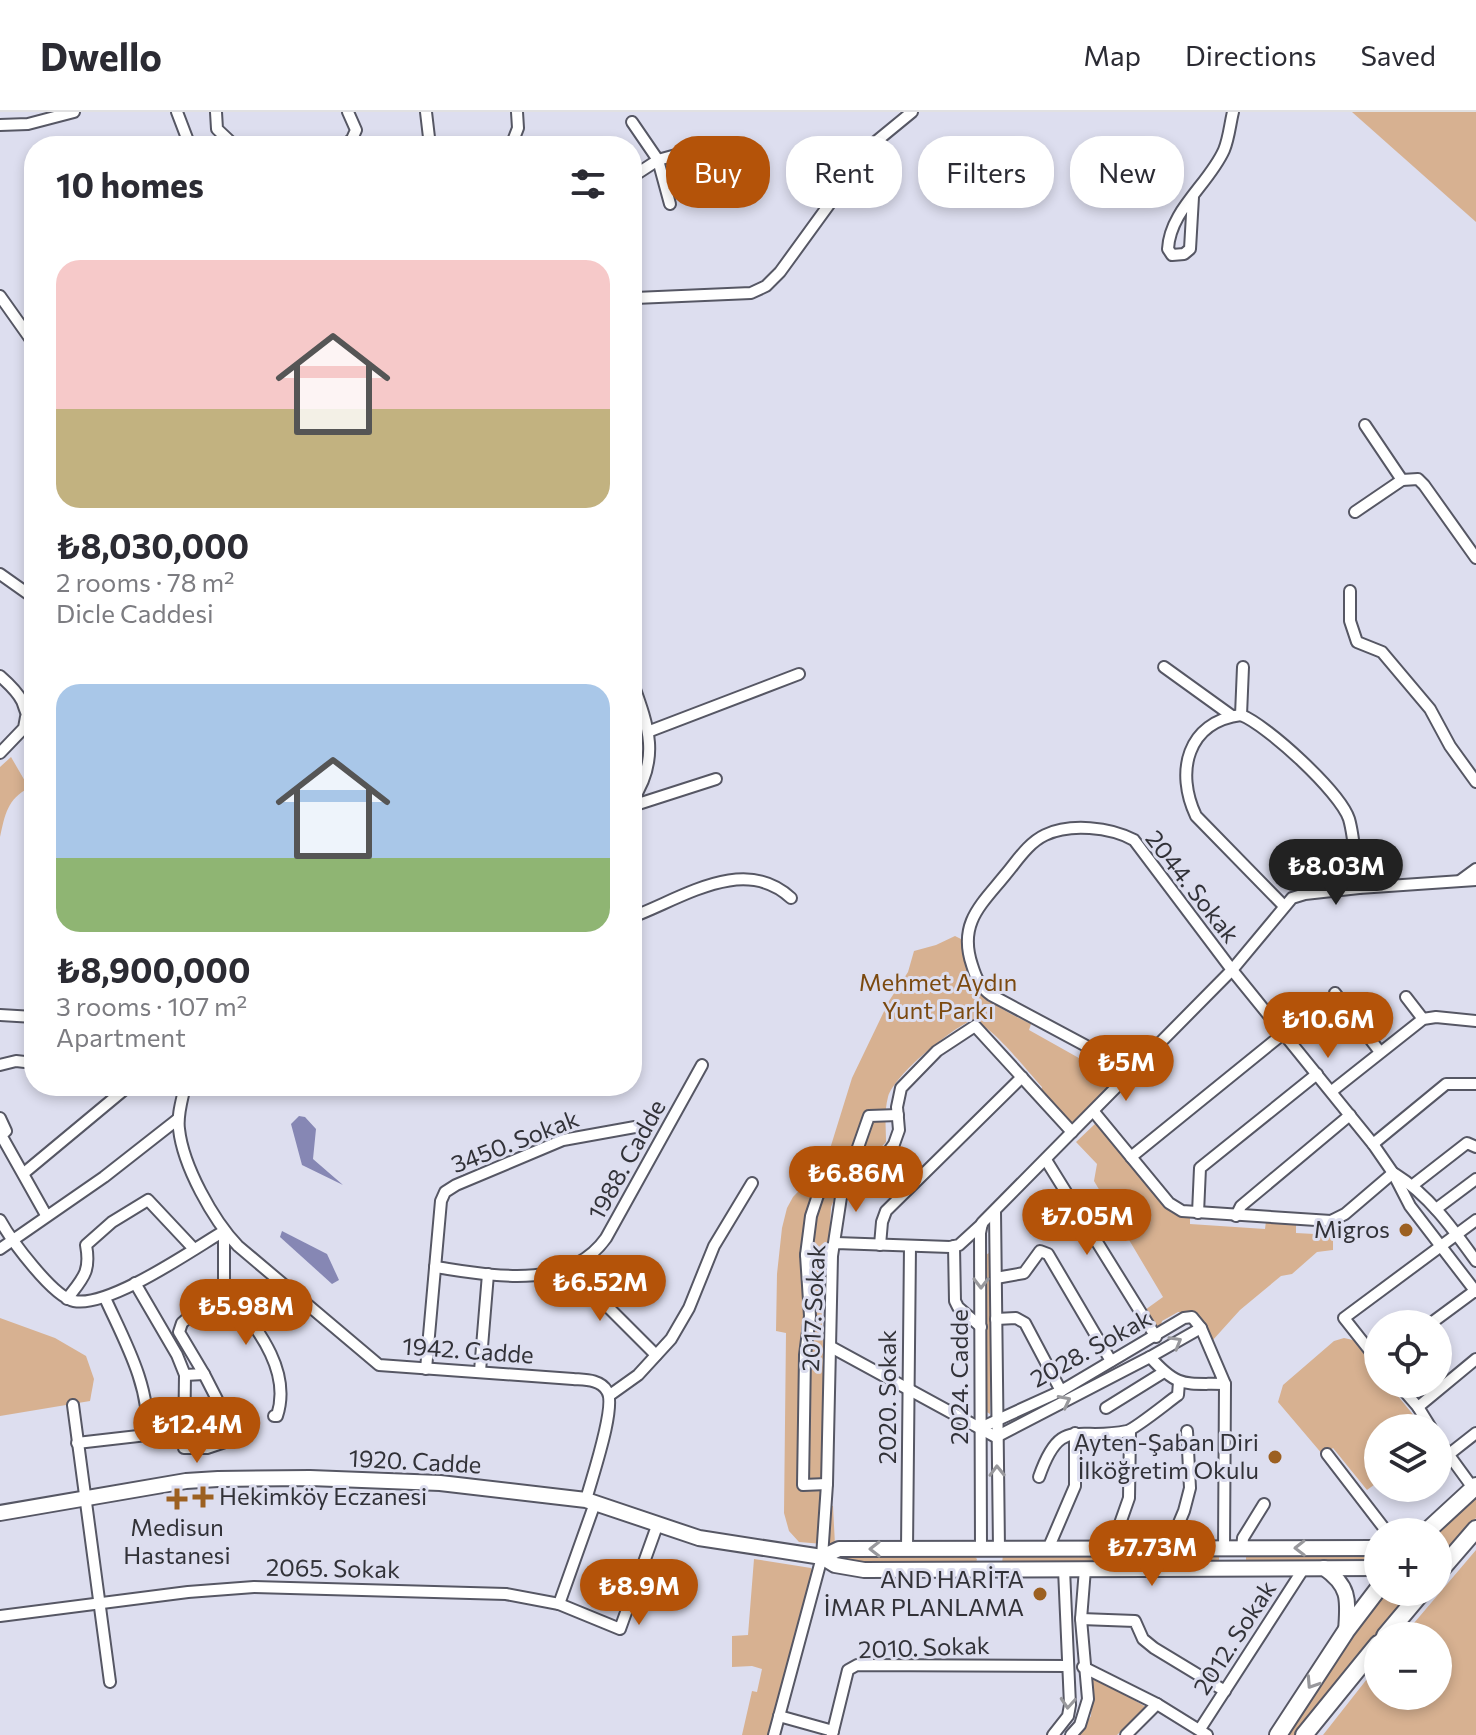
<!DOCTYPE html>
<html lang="en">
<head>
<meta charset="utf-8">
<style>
  :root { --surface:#fff; --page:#f7f7f7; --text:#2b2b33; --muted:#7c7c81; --line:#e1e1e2; --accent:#b45309 }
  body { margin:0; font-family:Commissioner,sans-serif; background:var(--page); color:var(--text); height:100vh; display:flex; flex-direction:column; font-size:30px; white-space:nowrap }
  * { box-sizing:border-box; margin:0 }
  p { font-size:26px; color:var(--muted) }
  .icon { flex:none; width:44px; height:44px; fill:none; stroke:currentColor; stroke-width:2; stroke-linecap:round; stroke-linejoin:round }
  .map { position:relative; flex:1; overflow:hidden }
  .side { position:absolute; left:24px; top:24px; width:618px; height:960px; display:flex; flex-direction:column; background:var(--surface); border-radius:32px; box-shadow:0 4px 12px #0003 }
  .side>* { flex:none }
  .hud { position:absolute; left:666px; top:24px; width:690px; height:72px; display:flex; gap:16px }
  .buttons { position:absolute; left:1364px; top:1198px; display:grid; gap:16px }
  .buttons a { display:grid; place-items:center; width:88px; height:88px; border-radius:50%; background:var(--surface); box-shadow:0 4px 12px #0003; font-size:40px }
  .price { position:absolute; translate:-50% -68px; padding:0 18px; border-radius:28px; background:var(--accent); color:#fff; font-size:26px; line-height:52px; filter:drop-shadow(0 2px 4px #0008) }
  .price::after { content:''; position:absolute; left:50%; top:48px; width:24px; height:18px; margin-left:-12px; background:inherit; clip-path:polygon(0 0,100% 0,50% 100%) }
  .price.active { background:#222; color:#fff }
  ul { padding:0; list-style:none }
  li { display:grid; align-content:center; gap:16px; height:424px; padding:0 32px }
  li span { display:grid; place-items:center; height:248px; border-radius:24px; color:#555 }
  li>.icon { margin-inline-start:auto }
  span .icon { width:144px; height:144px; fill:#fffc; stroke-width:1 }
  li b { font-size:34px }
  h2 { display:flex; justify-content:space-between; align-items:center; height:96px; padding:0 32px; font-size:34px }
  .pill { padding:0 28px; border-radius:32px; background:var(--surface); box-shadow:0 4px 12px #0003; font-size:28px; line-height:72px }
  .pill.active { background:var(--accent); color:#fff }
  header { display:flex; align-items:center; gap:48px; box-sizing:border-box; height:112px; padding:0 40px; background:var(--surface); border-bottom:2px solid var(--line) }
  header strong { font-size:38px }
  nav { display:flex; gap:44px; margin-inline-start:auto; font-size:28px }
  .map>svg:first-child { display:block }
  .green { fill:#d7b191 }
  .water { fill:#8687b4 }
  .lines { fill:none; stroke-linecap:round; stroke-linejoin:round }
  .minor-casing { stroke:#565764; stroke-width:14 }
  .secondary-casing { stroke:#565764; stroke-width:18 }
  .primary-casing { stroke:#565764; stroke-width:20 }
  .minor { stroke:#fff; stroke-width:10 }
  .secondary { stroke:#fff; stroke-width:14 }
  .primary { stroke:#fff; stroke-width:16 }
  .oneway { stroke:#98989c }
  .poi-dot { fill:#9c6021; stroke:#dddeef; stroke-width:3 }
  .labels { text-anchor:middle; stroke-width:6; stroke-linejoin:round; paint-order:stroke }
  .street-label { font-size:24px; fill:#323238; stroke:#dddeef }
  .park-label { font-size:24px; fill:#7b490f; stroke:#dddeef }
  .poi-label { font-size:24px; fill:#323238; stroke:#dddeef; text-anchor:end }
</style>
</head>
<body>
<header>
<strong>Dwello</strong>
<nav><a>Map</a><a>Directions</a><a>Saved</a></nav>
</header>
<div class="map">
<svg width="1476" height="1623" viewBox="0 0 1476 1623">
  <rect width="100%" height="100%" fill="#dddeef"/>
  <g class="green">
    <polygon points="1352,0 1476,0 1476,110"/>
    <path d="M11 645 29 676C7 687 5 703 0 725V655Z"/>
    <path d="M955 824 961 827C974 880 981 888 1031 912L1029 918 1086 950 1119 961 1120 968 1072 1011 1041 980 1042 975C1026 958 992 913 972 908 950 918 895 962 888 985 884 999 886 1016 886 1030L836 1083 831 1095 829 1134 819 1143 825 1278 820 1389 833 1394 835 1433 799 1430 789 1419 784 1401 786 1221 776 1219 777 1162 782 1116 787 1096 793 1085 820 1057 829 1040 852 966 889 889 908 860 914 839 936 833Z"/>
    <polygon points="1096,1011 1168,1097 1172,1101 1190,1103 1190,1112 1265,1117 1266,1109 1296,1111 1296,1121 1333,1123 1333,1138 1317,1140 1292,1162 1281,1164 1240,1198 1212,1229 1188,1201 1178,1200 1162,1209 1160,1217 1151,1222 1138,1203 1163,1185 1094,1069 1097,1052 1076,1030"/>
    <polygon points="989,1141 992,1143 990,1302 985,1299 984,1144"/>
    <polygon points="0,1206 55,1226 86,1244 94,1267 90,1289 0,1304"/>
    <polygon points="1344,1226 1353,1228 1378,1259 1378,1272 1388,1272 1424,1316 1378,1316 1378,1370 1367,1378 1333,1336 1323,1343 1278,1290 1283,1273 1334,1229"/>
    <polygon points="1476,1384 1476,1406 1446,1441 1438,1433 1438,1420"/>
    <polygon points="1476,1438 1476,1623 1323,1623 1378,1553 1378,1584 1438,1584 1438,1524 1403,1524"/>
    <polygon points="1378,1440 1378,1450 1246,1451 1246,1442"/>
    <polygon points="1003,1443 1218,1443 1219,1444 1219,1450 1002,1451"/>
    <polygon points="837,1444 974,1444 977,1447 976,1451 870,1454 832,1449"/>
    <polygon points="754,1447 811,1456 813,1461 771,1623 742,1623 752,1579 757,1580 762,1557 752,1554 732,1555 732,1524 748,1523"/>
    <polygon points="1384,1480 1412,1480 1294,1623 1287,1623"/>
    <polygon points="1093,1564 1146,1595 1117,1623 1078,1623 1091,1604"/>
  </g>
  <g class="water">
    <polygon points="299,1004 305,1005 316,1017 313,1047 343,1073 302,1053 291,1012"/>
    <polygon points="282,1119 327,1142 339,1168 332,1172 280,1125"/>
  </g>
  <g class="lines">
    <defs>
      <g id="minor">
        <polyline points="177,0 190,34"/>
        <polyline points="216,0 217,17 235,34"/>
        <polyline points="426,0 430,34"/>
        <polyline points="632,10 658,48 670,92"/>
        <polyline points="0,13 28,12 74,0"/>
        <polyline points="344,34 352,27 356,18 348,0"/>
        <polyline points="435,34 458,31 488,34"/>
        <polyline points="511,34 518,16 517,0"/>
        <polyline points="632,65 658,48 694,38"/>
        <path d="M1193 85 1190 137 1184 142 1172 143 1168 137C1170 98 1209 72 1224 38 1229 26 1230 12 1233 0"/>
        <polyline points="0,184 34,232"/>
        <polyline points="635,186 751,181 766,174 780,160 873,32 912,0"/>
        <polyline points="1365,313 1402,368"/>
        <polyline points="1355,400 1402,368 1418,367 1424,373 1476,446"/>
        <polyline points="0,462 34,486"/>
        <polyline points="1350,479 1350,509 1357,530 1382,540 1430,597 1450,634 1476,670"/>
        <polyline points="1164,555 1232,604"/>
        <path d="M1243 555 1241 603C1187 610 1175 660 1196 704L1284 794"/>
        <path d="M0 564C8 571 17 579 22 589 26 599 26 604 34 612"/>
        <path d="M632 569C648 613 661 646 632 689"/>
        <path d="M1241 603C1267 613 1340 680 1349 707 1355 728 1355 754 1359 776"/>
        <polyline points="650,619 799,562"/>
        <polyline points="0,641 24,616 26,605"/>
        <polyline points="632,694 716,667"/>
        <polyline points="1461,768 1476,757"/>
        <path d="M632 805C681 787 744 742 791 786"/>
        <polyline points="1335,881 1380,940"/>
        <polyline points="1406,885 1423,907"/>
        <polyline points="0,903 34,905"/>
        <polyline points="0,953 16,949 34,951"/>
        <path d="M1133 959 991 883C980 875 976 866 972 853 958 811 981 793 1006 762 1017 749 1028 731 1045 723 1070 711 1110 715 1134 728L1232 858 1373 1032 1393 1061 1410 1094 1476 1180"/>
        <path d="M185 974C182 988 177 1003 179 1017 183 1054 213 1108 238 1134L379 1253 573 1267C584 1268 600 1267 607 1279 617 1294 591 1368 586 1388"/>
        <polyline points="1332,979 1423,907 1436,905 1476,909"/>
        <polyline points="1094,1000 1169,1091 1182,1099 1331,1109 1345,1102 1393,1061"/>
        <polyline points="0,1006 6,1019 0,1023"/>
        <polyline points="1,1023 46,1103"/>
        <polyline points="1373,1032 1446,972 1476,972"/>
        <polyline points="1131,1045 1284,921"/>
        <polyline points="1046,1048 1156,1225"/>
        <polyline points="24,1061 125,977 124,974"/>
        <path d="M1395 1062C1429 1083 1453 1117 1476 1149"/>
        <polyline points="1413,1073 1467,1031 1476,1035"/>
        <polyline points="1436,1097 1476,1067"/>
        <polyline points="995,1099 999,1437"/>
        <polyline points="1198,1101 1200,1056 1317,962"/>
        <polyline points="1236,1104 1241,1094 1350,1003"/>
        <path d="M0 1108C11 1128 53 1185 74 1189 109 1196 192 1138 224 1119"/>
        <polyline points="880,1133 882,1110 886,1099 1022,965"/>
        <polyline points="954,1134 955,1189 958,1195 981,1215"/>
        <polyline points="0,1137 104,1065 178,1007"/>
        <polyline points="806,1143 823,1144 836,1131 950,1135 959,1133 982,1112"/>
        <polyline points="576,1154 605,1192 656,1243"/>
        <path d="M435 1155C490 1163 568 1180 606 1126L702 953"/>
        <polyline points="996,1166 1024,1161 1040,1139 1048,1142 1111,1249"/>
        <polyline points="135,1171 177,1243 185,1263 184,1336 207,1336 225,1330 226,1305 204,1262"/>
        <path d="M224 1174C252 1211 293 1255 277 1304H274"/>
        <path d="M67 1187C83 1166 91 1160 86 1133L112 1110 148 1088 194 1137"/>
        <polyline points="996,1207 1016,1206 1025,1211 1061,1279"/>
        <polyline points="1430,1212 1476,1178"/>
        <polyline points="831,1235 996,1325 1150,1245 1201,1216"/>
        <polyline points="1378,1249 1344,1206 1476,1108"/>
        <polyline points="426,1257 441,1089 445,1080 456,1073 563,1028 635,1015"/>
        <polyline points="480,1259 488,1162"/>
        <polyline points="185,1263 204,1262 179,1220 182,1211 224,1174 224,1119"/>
        <polyline points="1398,1272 1418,1295 1431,1316"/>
        <polyline points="610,1283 638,1263 671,1227 689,1196 714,1134 752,1071"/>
        <polyline points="73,1293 110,1570"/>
        <polyline points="1418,1295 1476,1247"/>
        <polyline points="1106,1296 1164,1260"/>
        <path d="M980 1316 1061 1279 1184 1206 1192 1205 1201 1216 1225 1272C1184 1271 1179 1277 1150 1245"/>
        <polyline points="1438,1328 1473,1376"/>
        <path d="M77 1331 147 1323C151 1275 124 1228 105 1186"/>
        <polyline points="1327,1342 1387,1420"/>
        <polyline points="1448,1343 1476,1321"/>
        <path d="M1039 1365C1061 1302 1077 1330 1127 1319 1135 1317 1168 1290 1178 1283L1179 1270"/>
        <polyline points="827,1372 803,1373 805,1243 810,1204 806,1143 811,1104 818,1083 855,1044 869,1004 898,1003"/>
        <polyline points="907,1437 910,1134"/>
        <polyline points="981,1437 980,1121 982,1111 1232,858 1292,786 1305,782 1359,776 1476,768"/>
        <polyline points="1048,1437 1075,1374 1075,1321"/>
        <polyline points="1111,1437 1129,1386 1130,1319"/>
        <polyline points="1168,1437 1184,1399 1190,1376 1187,1319"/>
        <polyline points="1224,1437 1225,1272"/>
        <polyline points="1242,1437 1243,1426 1264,1392"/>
        <polyline points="559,1492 620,1517 657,1414"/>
        <polyline points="0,1504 188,1480 254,1475 506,1482 559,1492 595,1391"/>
        <polyline points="1081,1507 1135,1509 1143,1527 1154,1536 1225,1579"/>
        <polyline points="1083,1555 1157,1592 1207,1623"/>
        <polyline points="779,1604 833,1619"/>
        <polyline points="1200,1617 1304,1456"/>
        <polyline points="774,1623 822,1445 827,1372 832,1144 841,1085 852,1069 886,1043 894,1032 899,1018 897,995 901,976 937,939 975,914 1072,1020"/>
        <polyline points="832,1623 848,1558 857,1553 1068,1554"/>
        <polyline points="1053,1623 1068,1604 1070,1593 1064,1457"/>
        <polyline points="1071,1623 1080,1613 1088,1587 1081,1507 1085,1457"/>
        <polyline points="1126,1623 1157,1592"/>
      </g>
      <g id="secondary">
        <polyline points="0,1401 186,1369 218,1367 310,1366 440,1371 586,1388 699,1426 822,1445 835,1453 864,1458 1378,1456"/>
        <polyline points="822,1445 839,1437 1378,1436"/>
        <path d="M1324 1456C1351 1475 1348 1489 1346 1519"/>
      </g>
      <g id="primary">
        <polyline points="1426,1420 1476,1374"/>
        <polyline points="1438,1461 1476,1417"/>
        <polyline points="1385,1524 1422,1480"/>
        <polyline points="1278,1623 1346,1519 1378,1477"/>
        <polyline points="1304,1623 1378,1532"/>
      </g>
    </defs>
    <use href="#minor" class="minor-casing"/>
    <use href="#secondary" class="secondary-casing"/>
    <use href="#primary" class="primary-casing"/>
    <use href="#minor" class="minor"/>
    <use href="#secondary" class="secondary"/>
    <use href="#primary" class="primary"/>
  </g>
  <defs><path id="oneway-chevron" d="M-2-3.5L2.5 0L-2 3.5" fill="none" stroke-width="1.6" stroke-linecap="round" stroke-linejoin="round" transform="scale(2)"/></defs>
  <g class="oneway">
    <use href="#oneway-chevron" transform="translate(981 1171) rotate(90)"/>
    <use href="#oneway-chevron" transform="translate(1176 1230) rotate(-30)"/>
    <use href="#oneway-chevron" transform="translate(1065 1289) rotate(-27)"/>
    <use href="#oneway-chevron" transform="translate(997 1359) rotate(-91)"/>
    <use href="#oneway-chevron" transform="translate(1300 1436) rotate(179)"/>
    <use href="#oneway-chevron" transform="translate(875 1437) rotate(180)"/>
    <use href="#oneway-chevron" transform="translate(1312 1571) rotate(123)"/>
    <use href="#oneway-chevron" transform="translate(1068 1591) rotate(94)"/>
  </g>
  <g class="poi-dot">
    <circle cx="1406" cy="1118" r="8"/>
    <circle cx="1275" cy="1345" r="8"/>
    <path d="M199 1373h8v8h8v8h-8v8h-8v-8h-8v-8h8z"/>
    <path d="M173 1375h8v8h8v8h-8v8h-8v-8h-8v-8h8z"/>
    <circle cx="1040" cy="1482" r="8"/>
  </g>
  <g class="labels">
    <g class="street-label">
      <text transform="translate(1192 775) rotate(52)" y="8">2044. Sokak</text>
      <text transform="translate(515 1030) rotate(-21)" y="8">3450. Sokak</text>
      <text transform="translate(627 1048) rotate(-61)" y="8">1988. Cadde</text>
      <text transform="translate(814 1196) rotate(-87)" y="8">2017. Sokak</text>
      <text transform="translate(1091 1237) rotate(-29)" y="8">2028. Sokak</text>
      <text transform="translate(468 1239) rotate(4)" y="8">1942. Cadde</text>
      <text transform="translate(960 1265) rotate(-90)" y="8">2024. Cadde</text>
      <text transform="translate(888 1285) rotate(-90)" y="8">2020. Sokak</text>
      <text transform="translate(415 1350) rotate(3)" y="8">1920. Cadde</text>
      <text transform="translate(333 1457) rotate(1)" y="8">2065. Sokak</text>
      <text transform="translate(1235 1526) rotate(-57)" y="8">2012. Sokak</text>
      <text transform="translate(924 1536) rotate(-2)" y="8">2010. Sokak</text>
    </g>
    <g class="park-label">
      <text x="938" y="879">Mehmet Aydın<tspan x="938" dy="28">Yunt Parkı</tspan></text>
    </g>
    <g class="poi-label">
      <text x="1390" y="1126">Migros</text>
      <text x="1259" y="1339">Ayten-Şaban Diri<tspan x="1259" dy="28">İlköğretim Okulu</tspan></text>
      <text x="219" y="1393" text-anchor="start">Hekimköy Eczanesi</text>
      <text x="177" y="1424" text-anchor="middle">Medisun<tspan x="177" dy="28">Hastanesi</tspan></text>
      <text x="1024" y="1476">AND HARİTA<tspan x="1024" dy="28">İMAR PLANLAMA</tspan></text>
    </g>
  </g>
</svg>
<div class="buttons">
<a><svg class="icon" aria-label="locate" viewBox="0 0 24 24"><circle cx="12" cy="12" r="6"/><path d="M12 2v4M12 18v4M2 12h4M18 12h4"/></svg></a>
<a><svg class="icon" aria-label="layers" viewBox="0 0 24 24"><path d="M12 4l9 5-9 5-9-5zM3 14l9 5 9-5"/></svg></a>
<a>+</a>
<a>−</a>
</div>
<b class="price active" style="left:1336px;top:795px">₺8.03M</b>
<b class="price" style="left:1328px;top:948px">₺10.6M</b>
<b class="price" style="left:1126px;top:991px">₺5M</b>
<b class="price" style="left:856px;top:1102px">₺6.86M</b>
<b class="price" style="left:1087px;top:1145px">₺7.05M</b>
<b class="price" style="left:600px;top:1211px">₺6.52M</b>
<b class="price" style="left:246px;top:1235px">₺5.98M</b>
<b class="price" style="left:197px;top:1353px">₺12.4M</b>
<b class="price" style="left:1152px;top:1476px">₺7.73M</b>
<b class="price" style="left:639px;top:1515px">₺8.9M</b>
<div class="hud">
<a class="pill active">Buy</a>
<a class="pill">Rent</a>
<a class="pill">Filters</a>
<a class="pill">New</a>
</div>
<section class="side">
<h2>10 homes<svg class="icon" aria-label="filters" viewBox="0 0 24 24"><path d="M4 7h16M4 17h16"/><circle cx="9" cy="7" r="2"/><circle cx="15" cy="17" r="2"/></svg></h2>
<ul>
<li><span style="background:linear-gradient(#f6c9c9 60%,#c2b280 0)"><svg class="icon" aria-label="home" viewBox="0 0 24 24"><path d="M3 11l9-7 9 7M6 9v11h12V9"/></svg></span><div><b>₺8,030,000</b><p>2 rooms · 78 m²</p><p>Dicle Caddesi</p></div></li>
<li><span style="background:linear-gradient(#a9c7e8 70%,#8fb573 0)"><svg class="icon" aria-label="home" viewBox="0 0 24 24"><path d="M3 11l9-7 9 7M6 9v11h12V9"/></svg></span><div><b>₺8,900,000</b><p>3 rooms · 107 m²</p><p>Apartment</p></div></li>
</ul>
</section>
</div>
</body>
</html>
